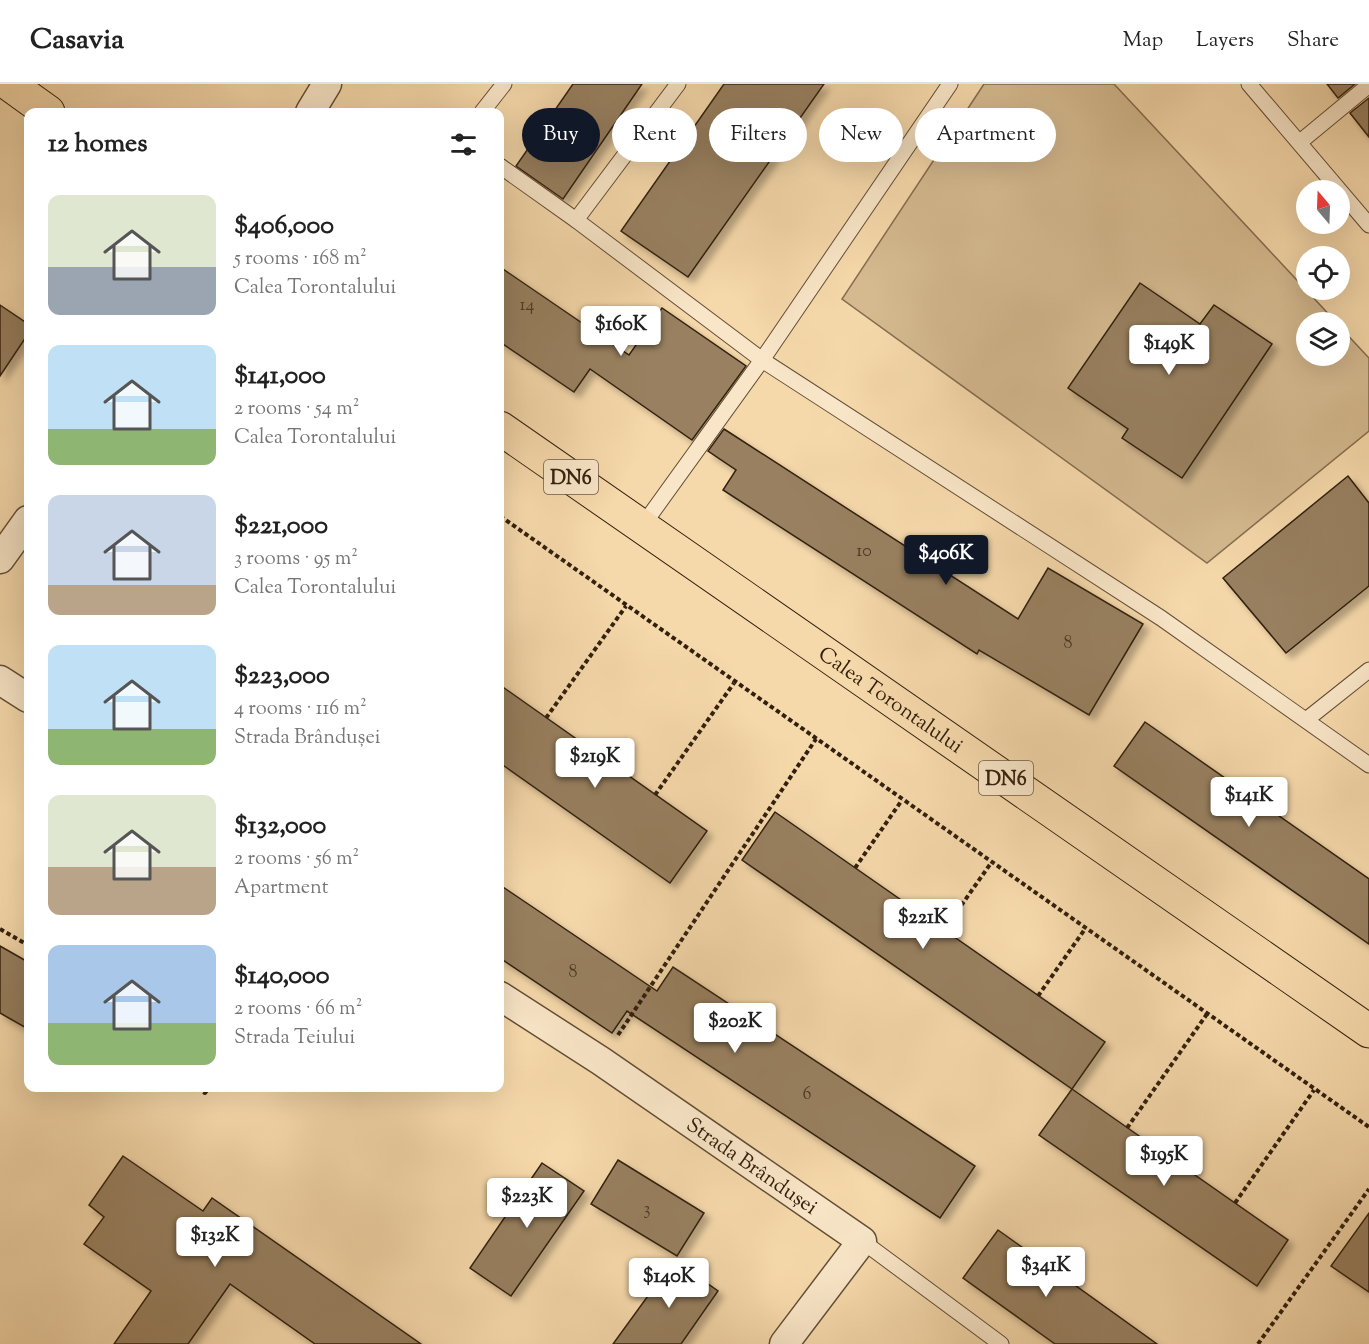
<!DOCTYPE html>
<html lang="en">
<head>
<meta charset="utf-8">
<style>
  :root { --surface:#fff; --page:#f6f6f6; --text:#222; --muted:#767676; --line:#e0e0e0; --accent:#111827 }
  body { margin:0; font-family:"Sorts Mill Goudy",serif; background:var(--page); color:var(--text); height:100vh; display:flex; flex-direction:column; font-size:22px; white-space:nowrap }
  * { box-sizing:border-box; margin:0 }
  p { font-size:20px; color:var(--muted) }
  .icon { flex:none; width:33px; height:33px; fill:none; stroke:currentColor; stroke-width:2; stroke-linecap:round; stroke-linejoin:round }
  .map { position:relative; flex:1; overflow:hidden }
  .sheet { position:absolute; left:24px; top:24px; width:480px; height:984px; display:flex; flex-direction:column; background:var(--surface); border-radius:12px; box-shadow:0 6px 24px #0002 }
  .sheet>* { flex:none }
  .hud { position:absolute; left:522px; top:24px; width:570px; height:54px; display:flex; gap:12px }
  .needle { width:39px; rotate:341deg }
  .tools { position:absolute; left:1296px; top:96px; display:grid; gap:12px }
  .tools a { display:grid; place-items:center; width:54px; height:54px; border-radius:50%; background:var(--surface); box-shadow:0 6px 24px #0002; font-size:30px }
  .price { position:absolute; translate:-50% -51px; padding:0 14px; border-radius:6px; background:#fff; color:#222; font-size:20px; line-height:39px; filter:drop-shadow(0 2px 3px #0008) }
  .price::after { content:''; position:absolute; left:50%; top:36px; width:18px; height:14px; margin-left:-9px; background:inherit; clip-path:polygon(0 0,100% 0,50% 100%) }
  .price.active { background:var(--accent); color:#fff }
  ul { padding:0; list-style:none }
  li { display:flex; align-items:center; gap:18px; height:150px; padding:0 24px }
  li span { display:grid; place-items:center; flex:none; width:168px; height:120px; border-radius:12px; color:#555 }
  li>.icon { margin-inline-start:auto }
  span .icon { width:72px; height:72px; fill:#fffc; stroke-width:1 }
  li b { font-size:26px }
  h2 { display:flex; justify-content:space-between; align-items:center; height:72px; padding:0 24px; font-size:26px }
  .pill { padding:0 21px; border-radius:27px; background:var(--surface); box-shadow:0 6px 24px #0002; font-size:21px; line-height:54px }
  .pill.active { background:var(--accent); color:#fff }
  header { display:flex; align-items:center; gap:36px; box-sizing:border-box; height:84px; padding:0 30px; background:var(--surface); border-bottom:2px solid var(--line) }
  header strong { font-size:28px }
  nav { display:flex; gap:33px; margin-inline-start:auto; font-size:21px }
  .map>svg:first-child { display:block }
  .green { fill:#d5ba90; stroke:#846d4f; stroke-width:1.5 }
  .building { fill:#988060; stroke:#32200e; stroke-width:1.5; filter:url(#shadow) }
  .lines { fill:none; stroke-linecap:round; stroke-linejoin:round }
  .lane-casing { stroke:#634e35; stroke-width:17 }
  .street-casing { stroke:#634e35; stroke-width:31 }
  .primary-casing { stroke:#32200e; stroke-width:35 }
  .path { stroke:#32200e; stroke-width:4; stroke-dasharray:4.5 3; stroke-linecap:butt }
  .lane { stroke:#f9e6c8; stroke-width:15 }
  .street { stroke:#f9e6c8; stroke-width:28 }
  .primary { stroke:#f6d9ab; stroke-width:33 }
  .labels { text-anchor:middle; stroke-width:5; stroke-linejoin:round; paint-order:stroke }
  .number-label { font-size:18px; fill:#4c3822 }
  .shield { fill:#f9e6c8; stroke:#6e5b46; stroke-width:1.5 }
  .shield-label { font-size:20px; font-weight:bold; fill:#32200e }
  .street-label { font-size:21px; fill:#32200e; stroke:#f9e6c8 }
</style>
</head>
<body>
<header>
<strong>Casavia</strong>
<nav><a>Map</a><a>Layers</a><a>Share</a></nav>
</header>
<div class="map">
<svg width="1369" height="1260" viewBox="0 0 1369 1260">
  <defs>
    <filter id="shadow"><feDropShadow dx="5.5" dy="5.5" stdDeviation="3" flood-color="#0004"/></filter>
  </defs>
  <rect width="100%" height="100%" fill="#f6d9ab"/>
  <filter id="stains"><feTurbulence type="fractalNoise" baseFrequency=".00333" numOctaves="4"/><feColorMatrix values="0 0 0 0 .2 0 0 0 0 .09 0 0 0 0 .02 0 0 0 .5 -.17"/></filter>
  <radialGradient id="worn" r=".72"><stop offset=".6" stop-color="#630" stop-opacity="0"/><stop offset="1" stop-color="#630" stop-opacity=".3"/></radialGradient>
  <polygon class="green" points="984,0 1114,0 1336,238 1306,238 1306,272 1340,272 1340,243 1369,274 1369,347 1207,479 842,215"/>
  <g class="building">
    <polygon points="573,0 642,0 563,115 516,82"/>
    <polygon points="724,0 824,0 688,193 621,147"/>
    <polygon points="1327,0 1355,0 1338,14"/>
    <polygon points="1369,14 1369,53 1350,29"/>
    <polygon points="500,183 629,271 662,224 746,282 692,356 590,285 574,308 500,258"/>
    <polygon points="1140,199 1200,240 1214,221 1272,260 1182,394 1122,354 1128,345 1068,304"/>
    <polygon points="0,221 28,240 28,250 0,292"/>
    <polygon points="724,345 1018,535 1048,484 1143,540 1089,631 979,566 977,570 723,406 736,386 708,367"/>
    <polygon points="1348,392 1369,419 1369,502 1286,569 1223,494"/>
    <polygon points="500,601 707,747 670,799 500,679"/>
    <polygon points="1145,638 1369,795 1369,860 1114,682"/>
    <polygon points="775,728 1105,958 1072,1005 742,776"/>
    <polygon points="500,801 657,907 673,883 975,1082 940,1134 627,927 612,949 500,874"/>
    <polygon points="0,862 28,878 28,945 0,929"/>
    <polygon points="1072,1005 1288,1156 1257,1202 1039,1051"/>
    <polygon points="123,1072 203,1127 212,1114 421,1260 315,1260 230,1200 188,1260 114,1260 151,1207 84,1160 104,1133 89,1121"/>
    <polygon points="618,1076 704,1129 677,1172 591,1120"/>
    <polygon points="542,1079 584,1107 511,1212 470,1184"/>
    <polygon points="1369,1129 1369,1208 1331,1182"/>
    <polygon points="998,1146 1157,1260 1055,1260 963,1194"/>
    <polygon points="674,1176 718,1207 681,1260 613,1260"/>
  </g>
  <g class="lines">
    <defs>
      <g id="lane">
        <polyline points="678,0 576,136 762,276 950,0"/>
        <polyline points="1249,0 1369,141"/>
        <polyline points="482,28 504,0"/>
        <polyline points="1300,58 1369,1"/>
        <polyline points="500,82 576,136"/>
        <polyline points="643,441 762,276 1161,534 1369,681"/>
        <polyline points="1306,636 1369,586"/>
        <polyline points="862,1157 1001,1260"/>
      </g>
      <g id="street">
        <polyline points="310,28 327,0"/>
        <polyline points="0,475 28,436"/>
        <polyline points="0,596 28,614"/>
        <path id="s1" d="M500 912 601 977 862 1157 784 1260"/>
      </g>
      <g id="primary">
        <polyline points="9,0 48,28"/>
        <path id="s2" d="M500 344 1369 947"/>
      </g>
    </defs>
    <use href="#lane" class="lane-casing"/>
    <use href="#street" class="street-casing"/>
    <use href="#primary" class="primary-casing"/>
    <g class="path">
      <polyline points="500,432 1369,1043"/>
      <polyline points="546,634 626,522"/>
      <polyline points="655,711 734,599"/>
      <polyline points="855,784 902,716"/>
      <polyline points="0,845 28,861"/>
      <polyline points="944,846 991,779"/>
      <polyline points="1038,912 1085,845"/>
      <polyline points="618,951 816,655"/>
      <polyline points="197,1004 205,1009 209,1004"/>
      <polyline points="1127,1044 1207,930"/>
      <polyline points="1235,1119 1314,1006"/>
      <polyline points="1258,1260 1369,1105"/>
    </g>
    <use href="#lane" class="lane"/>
    <use href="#street" class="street"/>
    <use href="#primary" class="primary"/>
  </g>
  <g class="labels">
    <g class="number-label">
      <text x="527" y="226">14</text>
      <text x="864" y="472">10</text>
      <text x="1068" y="564">8</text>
      <text x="573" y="893">8</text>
      <text x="807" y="1015">6</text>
      <text x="647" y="1130">3</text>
    </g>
    <g class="shield">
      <rect x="544" y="376" width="54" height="34" rx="4.5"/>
      <rect x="979" y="677" width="54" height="34" rx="4.5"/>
    </g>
    <g class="shield-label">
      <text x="571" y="400">DN6</text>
      <text x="1006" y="701">DN6</text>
    </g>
    <g class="street-label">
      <text dy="7" stroke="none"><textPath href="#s2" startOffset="476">Calea Torontalului</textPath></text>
      <text dy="7" stroke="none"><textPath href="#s1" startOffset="304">Strada Brândușei</textPath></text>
    </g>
  </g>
  <rect width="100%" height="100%" filter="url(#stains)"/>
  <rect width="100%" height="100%" fill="url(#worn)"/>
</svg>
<div class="tools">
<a><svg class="needle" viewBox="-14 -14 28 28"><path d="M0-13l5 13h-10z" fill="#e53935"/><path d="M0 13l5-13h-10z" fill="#767676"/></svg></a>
<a><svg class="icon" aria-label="locate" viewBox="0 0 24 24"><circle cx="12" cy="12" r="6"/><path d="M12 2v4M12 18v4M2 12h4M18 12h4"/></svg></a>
<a><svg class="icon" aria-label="layers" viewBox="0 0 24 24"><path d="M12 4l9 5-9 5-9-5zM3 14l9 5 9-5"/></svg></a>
</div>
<b class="price" style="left:621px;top:273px">$160K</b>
<b class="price" style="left:1169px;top:292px">$149K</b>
<b class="price active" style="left:946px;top:502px">$406K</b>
<b class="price" style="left:595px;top:705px">$219K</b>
<b class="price" style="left:1249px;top:744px">$141K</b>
<b class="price" style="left:923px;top:866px">$221K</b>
<b class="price" style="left:735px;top:970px">$202K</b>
<b class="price" style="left:1164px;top:1103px">$195K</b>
<b class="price" style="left:527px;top:1145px">$223K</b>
<b class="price" style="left:215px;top:1184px">$132K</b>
<b class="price" style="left:1046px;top:1214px">$341K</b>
<b class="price" style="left:669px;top:1225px">$140K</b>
<div class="hud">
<a class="pill active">Buy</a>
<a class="pill">Rent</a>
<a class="pill">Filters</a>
<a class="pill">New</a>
<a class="pill">Apartment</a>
</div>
<section class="sheet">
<h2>12 homes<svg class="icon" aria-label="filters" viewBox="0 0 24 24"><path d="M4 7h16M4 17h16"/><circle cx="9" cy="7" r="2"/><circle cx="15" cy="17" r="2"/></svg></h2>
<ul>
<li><span style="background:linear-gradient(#dfe7d0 60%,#9aa5b1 0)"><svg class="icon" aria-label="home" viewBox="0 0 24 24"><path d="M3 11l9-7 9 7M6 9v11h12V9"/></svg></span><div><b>$406,000</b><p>5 rooms · 168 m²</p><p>Calea Torontalului</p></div></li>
<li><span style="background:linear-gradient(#bfe0f5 70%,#8fb573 0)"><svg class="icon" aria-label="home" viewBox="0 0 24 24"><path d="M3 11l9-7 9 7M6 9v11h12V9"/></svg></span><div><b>$141,000</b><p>2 rooms · 54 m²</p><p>Calea Torontalului</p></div></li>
<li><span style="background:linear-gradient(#c9d6e8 75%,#b9a48a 0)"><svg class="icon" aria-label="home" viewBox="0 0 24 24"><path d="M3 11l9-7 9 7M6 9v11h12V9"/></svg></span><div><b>$221,000</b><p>3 rooms · 95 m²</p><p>Calea Torontalului</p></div></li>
<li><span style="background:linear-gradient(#bfe0f5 70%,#8fb573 0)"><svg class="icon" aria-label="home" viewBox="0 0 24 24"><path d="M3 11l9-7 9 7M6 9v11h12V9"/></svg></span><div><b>$223,000</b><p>4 rooms · 116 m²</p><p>Strada Brândușei</p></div></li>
<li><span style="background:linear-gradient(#dfe7d0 60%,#b9a48a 0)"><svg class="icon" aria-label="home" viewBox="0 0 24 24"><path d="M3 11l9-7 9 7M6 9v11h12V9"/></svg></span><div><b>$132,000</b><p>2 rooms · 56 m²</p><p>Apartment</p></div></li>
<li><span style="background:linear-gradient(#a9c7e8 65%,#8fb573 0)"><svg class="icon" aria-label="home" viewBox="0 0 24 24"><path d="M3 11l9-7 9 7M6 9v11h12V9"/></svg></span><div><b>$140,000</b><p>2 rooms · 66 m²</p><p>Strada Teiului</p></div></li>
</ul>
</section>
</div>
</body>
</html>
